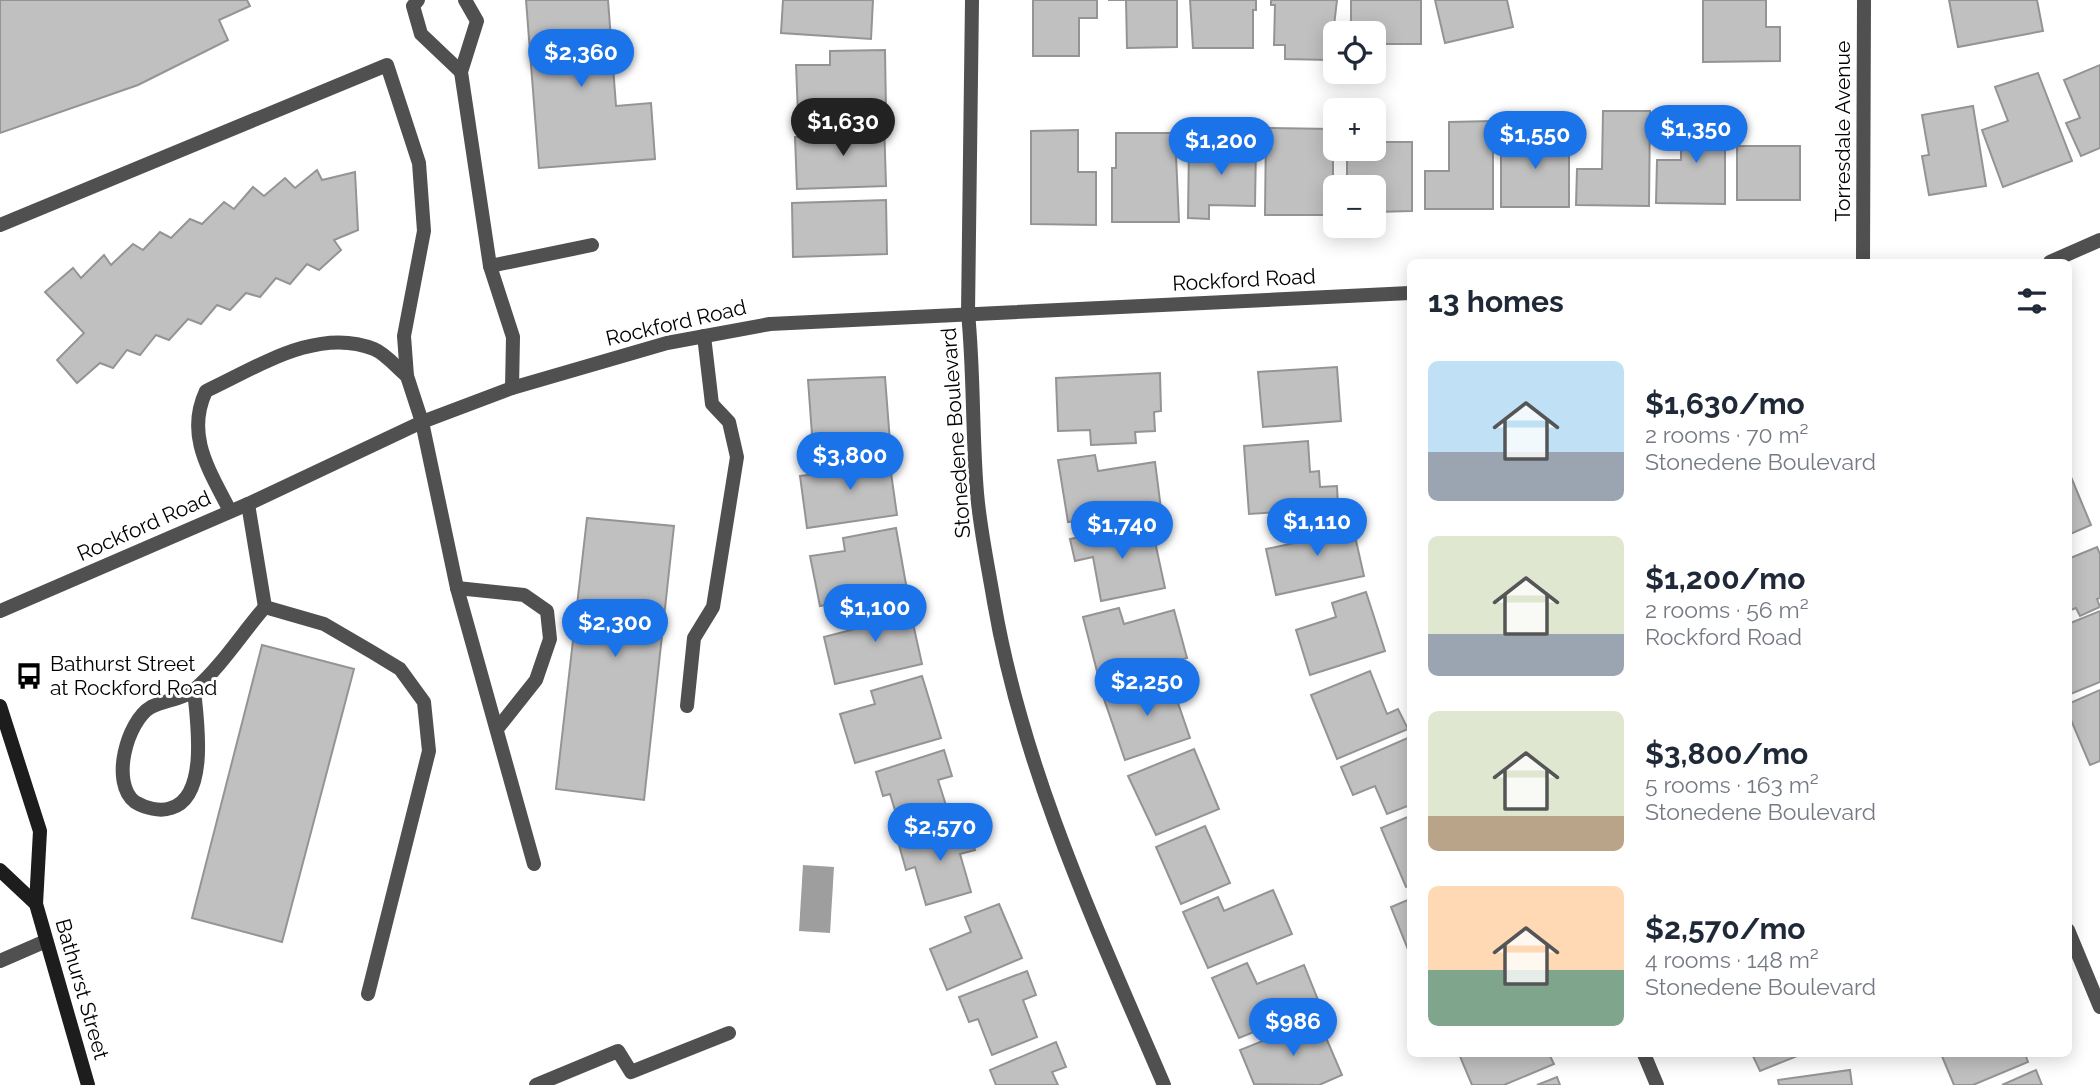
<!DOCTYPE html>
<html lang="en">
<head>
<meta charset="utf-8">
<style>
  :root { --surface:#fff; --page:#f2f2f3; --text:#1f2937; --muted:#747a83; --accent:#1a73e8 }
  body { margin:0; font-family:Raleway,sans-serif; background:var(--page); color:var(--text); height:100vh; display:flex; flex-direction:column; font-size:26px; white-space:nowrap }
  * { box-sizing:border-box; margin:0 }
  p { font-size:23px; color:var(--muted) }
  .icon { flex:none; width:38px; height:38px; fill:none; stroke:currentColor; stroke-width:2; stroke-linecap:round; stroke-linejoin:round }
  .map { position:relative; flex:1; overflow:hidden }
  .drawer { position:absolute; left:1407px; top:259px; width:665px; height:798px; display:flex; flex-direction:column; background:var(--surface); border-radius:10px; box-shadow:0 4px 18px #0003 }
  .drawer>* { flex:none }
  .buttons { position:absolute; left:1323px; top:21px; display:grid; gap:14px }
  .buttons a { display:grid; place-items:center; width:63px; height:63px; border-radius:10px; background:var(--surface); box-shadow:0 4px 18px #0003; font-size:35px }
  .price { position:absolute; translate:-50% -60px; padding:0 16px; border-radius:24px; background:var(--accent); color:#fff; font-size:23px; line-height:46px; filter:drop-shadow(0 2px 4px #0008) }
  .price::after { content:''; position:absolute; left:50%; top:42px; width:21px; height:16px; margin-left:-10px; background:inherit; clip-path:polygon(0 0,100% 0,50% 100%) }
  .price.selected { background:#222; color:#fff }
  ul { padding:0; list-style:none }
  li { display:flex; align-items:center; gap:21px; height:175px; padding:0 21px }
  li span { display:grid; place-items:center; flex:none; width:196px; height:140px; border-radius:10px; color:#555 }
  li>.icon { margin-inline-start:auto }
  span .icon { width:84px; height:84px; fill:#fffc; stroke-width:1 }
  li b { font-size:30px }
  h2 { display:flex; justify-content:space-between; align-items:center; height:84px; padding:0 21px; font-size:30px }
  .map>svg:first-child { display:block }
  .water { fill:#9e9e9e }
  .building { fill:#c0c0c0; stroke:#949494; stroke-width:2 }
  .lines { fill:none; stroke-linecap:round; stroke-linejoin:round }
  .lane { stroke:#505050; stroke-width:14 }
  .street { stroke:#505050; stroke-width:14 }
  .secondary { stroke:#1d1d1d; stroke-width:14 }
  .labels { text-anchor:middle; stroke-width:6; stroke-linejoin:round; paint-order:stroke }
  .street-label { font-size:21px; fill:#000; stroke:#fff }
  .poi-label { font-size:21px; fill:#000; stroke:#fff; text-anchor:start }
</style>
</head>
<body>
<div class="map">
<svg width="2100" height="1085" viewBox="0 0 2100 1085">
  <rect width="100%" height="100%" fill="#fff"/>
  <polygon class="water" points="803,865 834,867 830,933 799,931"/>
  <g class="building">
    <polygon points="0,0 247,0 250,6 219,20 228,40 138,85 0,133"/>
    <polygon points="526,0 608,0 616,106 651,103 655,159 539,168"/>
    <polygon points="783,0 873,0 871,39 781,33"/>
    <polygon points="1033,0 1097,0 1097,18 1079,18 1079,56 1033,56"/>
    <polygon points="1108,0 1177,0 1177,47 1127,48 1126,0"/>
    <polygon points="1190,0 1256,0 1256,10 1253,10 1253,48 1193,48"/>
    <polygon points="1271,0 1337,0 1330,60 1285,59 1285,45 1274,45 1275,5 1271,5"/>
    <polygon points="1351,0 1421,0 1421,44 1374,44 1374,33 1351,33"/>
    <polygon points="1435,0 1507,0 1513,27 1445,43"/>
    <polygon points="1703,0 1766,0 1766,27 1780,27 1780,61 1703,62"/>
    <polygon points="1949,0 2037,0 2043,31 1958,47"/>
    <polygon points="885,50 886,113 798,114 796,65 830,65 830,51"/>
    <polygon points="2100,65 2100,148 2081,156 2066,123 2080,118 2064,80"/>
    <polygon points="2038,73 2072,161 2003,187 1982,130 2008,121 1995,87"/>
    <polygon points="1973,106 1986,186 1929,195 1922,156 1929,155 1922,115"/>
    <polygon points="1603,111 1650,111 1649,206 1576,205 1577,169 1602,169"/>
    <polygon points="1681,118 1725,118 1725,204 1656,203 1657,160 1681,160"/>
    <polygon points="1493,121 1493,209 1425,209 1425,171 1449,171 1449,122"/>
    <polygon points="884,122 886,186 797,189 795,137 831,136 830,124"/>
    <polygon points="1266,128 1333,129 1333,215 1265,215"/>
    <polygon points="1078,130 1078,172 1096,172 1096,225 1031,224 1031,131"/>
    <polygon points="1116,133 1175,133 1179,222 1112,222 1112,168 1116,168"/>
    <rect x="1501" y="135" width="68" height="72"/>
    <polygon points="1374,142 1412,142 1412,211 1374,212 1374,187 1347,187 1347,149 1374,149"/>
    <polygon points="1189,144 1256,145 1255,206 1209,205 1209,219 1188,218"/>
    <rect x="1737" y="146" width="63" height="54"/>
    <polygon points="317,170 322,180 355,172 358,230 334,240 341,250 319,270 307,264 290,284 276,278 260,297 246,293 230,310 217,305 201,324 188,319 169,340 156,335 140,355 127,350 113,368 100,363 77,383 57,360 84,333 45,292 73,268 81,278 104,255 111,265 133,244 143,250 160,232 171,238 190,219 202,224 224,202 234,209 253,187 264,196 285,178 295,188"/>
    <polygon points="886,200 887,254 793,257 792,203"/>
    <polygon points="1337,367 1341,421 1263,427 1258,372"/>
    <polygon points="1160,373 1161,411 1154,412 1155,431 1135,432 1136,443 1091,445 1090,430 1058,431 1056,378"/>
    <polygon points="885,377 890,442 813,448 808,380"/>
    <polygon points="1308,441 1310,472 1319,471 1320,487 1337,486 1338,508 1249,514 1244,446"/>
    <polygon points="888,452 897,515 807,528 800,476 835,472 833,459"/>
    <polygon points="1095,455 1098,471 1155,462 1161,509 1068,522 1058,460"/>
    <polygon points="2071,477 2091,525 2068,535 2068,478"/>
    <polygon points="1350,514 1364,576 1276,595 1266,549 1318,538 1315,522"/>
    <polygon points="587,518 674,526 644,800 556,789"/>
    <polygon points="1151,523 1165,588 1101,601 1093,557 1075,561 1070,539"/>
    <polygon points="896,528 907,590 820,606 810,556 845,551 843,538"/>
    <polygon points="2097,547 2100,554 2100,598 2097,599 2100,607 2080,616 2076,608 2068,611 2068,559"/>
    <polygon points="1366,592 1385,651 1310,675 1296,630 1336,617 1332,603"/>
    <polygon points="908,601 922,664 835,684 824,637 859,628 856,613"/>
    <polygon points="1119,608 1124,624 1174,610 1187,658 1140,669 1142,675 1121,680 1119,674 1099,679 1083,617"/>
    <polygon points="2100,611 2100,682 2068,695 2068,624"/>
    <polygon points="262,645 354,669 282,942 192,918"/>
    <polygon points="1370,671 1387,714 1398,709 1408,729 1337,759 1311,695"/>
    <polygon points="922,676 941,738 855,763 840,714 875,704 871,691"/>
    <polygon points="1169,677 1190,738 1125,760 1104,699"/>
    <polygon points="2100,690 2100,761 2090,765 2068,713 2068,704"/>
    <polygon points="1410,737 1410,805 1387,814 1375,786 1353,795 1341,767"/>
    <polygon points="1194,749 1219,809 1156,835 1128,776"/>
    <polygon points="944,750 952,776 938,780 950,818 902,833 890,794 883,796 876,772"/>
    <polygon points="1410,816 1410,885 1406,887 1381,828"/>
    <polygon points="968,825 975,850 960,854 971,892 926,905 915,867 906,870 899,845"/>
    <polygon points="1205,826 1230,883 1181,904 1156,847"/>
    <polygon points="1273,890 1292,934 1208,968 1183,912 1218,897 1224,911"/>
    <polygon points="1410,899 1410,952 1409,952 1391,907"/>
    <polygon points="999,904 1022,958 947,990 930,949 971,932 965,917"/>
    <polygon points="1247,963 1257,984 1304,965 1320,1005 1239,1038 1212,978"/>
    <polygon points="1027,971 1036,995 1023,1000 1037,1037 992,1055 978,1019 969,1022 959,997"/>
    <polygon points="1318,1019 1342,1075 1319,1085 1254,1084 1240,1050"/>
    <polygon points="1056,1042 1066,1067 1052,1072 1058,1085 996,1085 990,1070"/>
    <polygon points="1459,1054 1549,1054 1554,1064 1504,1085 1472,1085"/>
    <polygon points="1752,1054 1802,1054 1760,1071"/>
    <polygon points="1941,1054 2025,1054 2028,1062 1973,1085 1954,1085"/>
    <polygon points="1850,1070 1852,1085 1779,1085 1778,1080"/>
    <polygon points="2036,1070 2042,1085 2002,1085"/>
    <polygon points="1557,1077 1560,1085 1537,1085"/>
  </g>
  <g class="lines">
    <g class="lane">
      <polyline points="418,0 413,6 421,34 461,72"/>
      <polyline points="465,0 477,21 461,72 490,266 513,337 512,388"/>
      <polyline points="0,225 387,65 419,163 424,231 404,336 407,376 422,422 457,588 534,864"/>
      <polyline points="490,266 592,245"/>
      <polyline points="248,504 265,607 324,624 372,652 400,669 424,702 429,751 368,994"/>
      <path d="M230 511C210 471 185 436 206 391 256 368 317 326 374 349 386 354 397 368 407 376"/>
      <polyline points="457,588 524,595 547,611 550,639 536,680 497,729"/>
      <path d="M194 690C197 720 209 797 171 808 160 812 145 808 135 802 110 783 127 721 151 707 164 700 184 699 195 689 220 668 243 632 265 607"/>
      <polyline points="687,706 694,638 713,607 737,457 729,422 712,404 704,336"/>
      <polyline points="0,961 46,941"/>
      <polyline points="536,1085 618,1051 631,1072 729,1033"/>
    </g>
    <g class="street">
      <path d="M972 0 968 313C974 373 972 433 977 493 980 529 988 566 994 602 1023 771 1097 929 1164 1085"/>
      <polyline points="1863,262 1864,0"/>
      <polyline points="2050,262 2100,240"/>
      <polyline points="0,611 248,504 422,422 512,388 667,343 770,324 1410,293"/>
      <polyline points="2068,930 2100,1007"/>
      <polyline points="1644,1054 1657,1085"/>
    </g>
    <g class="secondary">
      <polyline points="0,706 40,831 36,904 88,1085"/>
      <polyline points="0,870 36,904"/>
    </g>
  </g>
  <defs>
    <symbol id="bus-bare" viewBox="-9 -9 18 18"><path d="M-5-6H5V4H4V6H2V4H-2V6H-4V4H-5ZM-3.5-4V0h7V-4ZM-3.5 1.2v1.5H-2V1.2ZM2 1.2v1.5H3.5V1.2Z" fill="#000" stroke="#fff" stroke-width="2.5" paint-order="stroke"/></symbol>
  </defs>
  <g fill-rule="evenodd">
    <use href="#bus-bare" x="10" y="657" width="38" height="38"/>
  </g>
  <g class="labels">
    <g class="street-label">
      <text transform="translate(1843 131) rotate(-90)" y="7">Torresdale Avenue</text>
      <text transform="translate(1244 280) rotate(-3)" y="7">Rockford Road</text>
      <text transform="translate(676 323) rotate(-13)" y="7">Rockford Road</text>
      <text transform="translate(956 433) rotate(-94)" y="7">Stonedene Boulevard</text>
      <text transform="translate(144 526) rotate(-24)" y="7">Rockford Road</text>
      <text transform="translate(82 989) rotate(74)" y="7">Bathurst Street</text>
    </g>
    <g class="poi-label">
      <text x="50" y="671">Bathurst Street<tspan x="50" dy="24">at Rockford Road</tspan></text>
    </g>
  </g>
</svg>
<div class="buttons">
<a><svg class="icon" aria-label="locate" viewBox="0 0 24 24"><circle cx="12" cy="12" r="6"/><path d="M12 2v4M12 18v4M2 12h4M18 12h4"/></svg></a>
<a>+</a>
<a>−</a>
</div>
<b class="price" style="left:581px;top:89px">$2,360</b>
<b class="price selected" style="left:843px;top:158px">$1,630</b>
<b class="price" style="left:1696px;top:165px">$1,350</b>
<b class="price" style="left:1535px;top:171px">$1,550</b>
<b class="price" style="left:1221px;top:177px">$1,200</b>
<b class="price" style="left:850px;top:492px">$3,800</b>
<b class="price" style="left:1317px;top:558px">$1,110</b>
<b class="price" style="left:1122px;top:561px">$1,740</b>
<b class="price" style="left:875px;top:644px">$1,100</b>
<b class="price" style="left:615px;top:659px">$2,300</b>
<b class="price" style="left:1147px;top:718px">$2,250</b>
<b class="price" style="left:940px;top:863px">$2,570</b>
<b class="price" style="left:1293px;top:1058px">$986</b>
<section class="drawer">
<h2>13 homes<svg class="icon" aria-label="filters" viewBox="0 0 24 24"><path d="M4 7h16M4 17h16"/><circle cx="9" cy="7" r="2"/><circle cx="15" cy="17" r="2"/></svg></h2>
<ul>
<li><span style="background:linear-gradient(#bfe0f5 65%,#9aa5b1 0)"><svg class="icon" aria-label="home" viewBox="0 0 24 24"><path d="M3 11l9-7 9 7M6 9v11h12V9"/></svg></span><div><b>$1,630/mo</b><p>2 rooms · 70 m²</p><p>Stonedene Boulevard</p></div></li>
<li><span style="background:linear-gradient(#dfe7d0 70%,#9aa5b1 0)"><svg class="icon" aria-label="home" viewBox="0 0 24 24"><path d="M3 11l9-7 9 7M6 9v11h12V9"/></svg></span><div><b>$1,200/mo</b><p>2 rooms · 56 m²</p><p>Rockford Road</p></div></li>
<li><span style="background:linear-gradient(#dfe7d0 75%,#b9a48a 0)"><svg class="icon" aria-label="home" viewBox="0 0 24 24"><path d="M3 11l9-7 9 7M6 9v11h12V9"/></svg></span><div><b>$3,800/mo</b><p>5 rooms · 163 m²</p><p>Stonedene Boulevard</p></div></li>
<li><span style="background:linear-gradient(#ffd9b3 60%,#7fa58c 0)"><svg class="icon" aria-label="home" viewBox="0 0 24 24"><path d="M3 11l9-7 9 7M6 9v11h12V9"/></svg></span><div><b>$2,570/mo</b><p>4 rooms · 148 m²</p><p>Stonedene Boulevard</p></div></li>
</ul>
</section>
</div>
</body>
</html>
